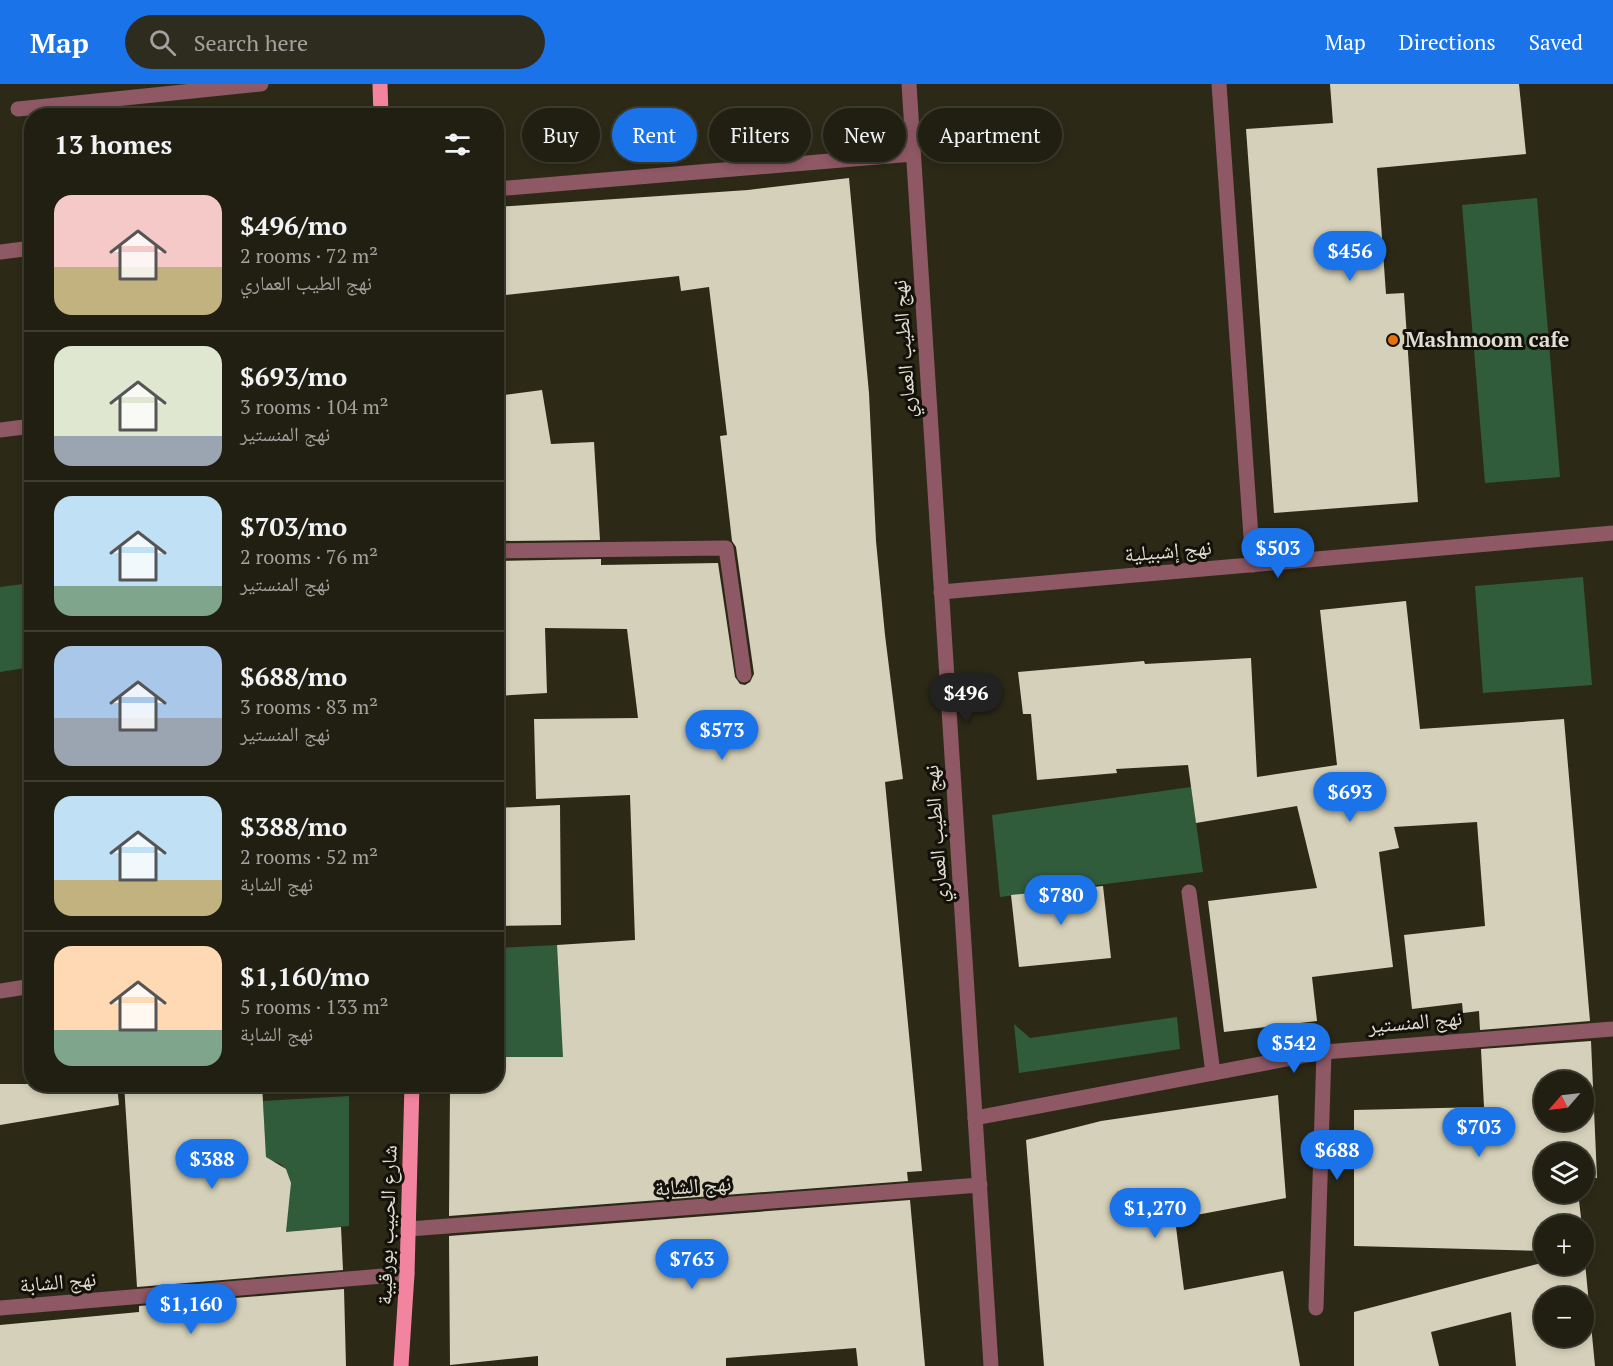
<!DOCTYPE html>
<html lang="en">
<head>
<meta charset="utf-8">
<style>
  :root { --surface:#211f11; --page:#2d2c1f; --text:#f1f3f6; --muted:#a2a29f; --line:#3e3d31; --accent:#1a73e8 }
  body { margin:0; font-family:"PT Serif","Noto Naskh Arabic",serif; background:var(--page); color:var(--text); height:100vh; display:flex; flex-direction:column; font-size:22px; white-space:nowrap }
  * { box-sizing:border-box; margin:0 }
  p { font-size:20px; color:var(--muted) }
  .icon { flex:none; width:33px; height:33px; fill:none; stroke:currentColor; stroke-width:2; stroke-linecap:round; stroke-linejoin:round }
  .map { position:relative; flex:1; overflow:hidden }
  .details { position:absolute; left:24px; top:24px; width:480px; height:984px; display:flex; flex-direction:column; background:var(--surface); border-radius:24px; box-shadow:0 3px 9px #0003,0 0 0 2px var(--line) }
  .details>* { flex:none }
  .banner { position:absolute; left:522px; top:24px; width:570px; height:54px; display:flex; gap:12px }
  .needle { width:39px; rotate:242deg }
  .fabs { position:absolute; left:1534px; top:987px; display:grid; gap:12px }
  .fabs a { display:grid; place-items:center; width:60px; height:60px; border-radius:50%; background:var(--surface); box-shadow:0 3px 9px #0003,0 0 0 2px var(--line); font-size:30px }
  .price { position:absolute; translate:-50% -51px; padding:0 14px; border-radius:21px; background:var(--accent); color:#fff; font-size:20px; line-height:39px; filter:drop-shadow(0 2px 3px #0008) }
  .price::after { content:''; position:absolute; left:50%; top:36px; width:18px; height:14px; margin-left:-9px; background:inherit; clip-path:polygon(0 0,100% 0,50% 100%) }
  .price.current { background:#222; color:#fff }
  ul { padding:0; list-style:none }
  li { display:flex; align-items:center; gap:18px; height:150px; padding:0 30px }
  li+li { border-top:2px solid var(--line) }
  li span { display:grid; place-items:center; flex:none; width:168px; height:120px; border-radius:18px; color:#555 }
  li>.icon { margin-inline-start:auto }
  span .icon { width:72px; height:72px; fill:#fffc; stroke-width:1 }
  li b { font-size:26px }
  h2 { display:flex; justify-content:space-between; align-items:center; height:72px; padding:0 30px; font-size:26px }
  .tag { padding:0 21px; border-radius:27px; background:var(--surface); box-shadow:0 3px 9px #0003,0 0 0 2px var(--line); font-size:21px; line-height:54px }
  .tag.current { background:var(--accent); color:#fff }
  header { display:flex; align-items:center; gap:36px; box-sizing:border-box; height:84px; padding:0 30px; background:var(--accent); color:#fff }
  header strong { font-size:28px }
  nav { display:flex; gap:33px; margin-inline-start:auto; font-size:21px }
  .search { width:420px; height:54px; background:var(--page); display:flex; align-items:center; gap:15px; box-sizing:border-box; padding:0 21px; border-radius:33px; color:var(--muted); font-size:22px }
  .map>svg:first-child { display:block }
  .green { fill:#315c3c }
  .building { fill:#d4d0b9; fill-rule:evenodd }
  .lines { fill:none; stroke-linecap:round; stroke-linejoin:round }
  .minor { stroke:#8e5864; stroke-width:15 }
  .major { stroke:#f3849f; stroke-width:15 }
  .food-dot { fill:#e8710a; stroke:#131109; stroke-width:2 }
  .labels { text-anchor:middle; stroke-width:6; stroke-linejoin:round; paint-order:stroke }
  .poi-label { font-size:21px; font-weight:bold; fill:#e0ded2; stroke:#131109; text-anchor:start }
  .street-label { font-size:21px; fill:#e0ded2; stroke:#131109 }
</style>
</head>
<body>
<header>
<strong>Map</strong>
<div class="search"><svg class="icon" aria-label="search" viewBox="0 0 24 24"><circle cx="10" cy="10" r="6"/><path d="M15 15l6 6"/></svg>Search here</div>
<nav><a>Map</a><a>Directions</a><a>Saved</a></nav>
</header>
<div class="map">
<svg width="1613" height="1282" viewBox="0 0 1613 1282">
  <rect width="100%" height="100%" fill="#2c2917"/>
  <g class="green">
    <polygon points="1537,114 1560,393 1485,399 1462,121"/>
    <polygon points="1583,493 1592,601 1483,609 1475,502"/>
    <polygon points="31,499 31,583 0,588 0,503"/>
    <polygon points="1191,703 1203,788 1000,813 992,731"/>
    <polygon points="557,861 561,933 571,1001 497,973 497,864"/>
    <polygon points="1177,933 1180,965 1019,989 1014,940 1030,954"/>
    <path d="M349 1012V1142L296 1147 298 1178 271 1159C279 1135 310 1079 266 1076L263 1017Z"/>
  </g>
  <g class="building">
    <polygon points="1330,0 1519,0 1526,70 1377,84 1386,210 1404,209 1418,418 1274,429 1246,45 1333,39"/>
    <polygon points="849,94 869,309 876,457 885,551 903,695 885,698 922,1087 907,1088 908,1097 449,1132 450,1003 459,1003 459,1000 496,1000 496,973 563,973 557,861 635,856 630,711 536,715 534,635 638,634 627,545 545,544 547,609 496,612 496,477 601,475 601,481 718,479 735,593 740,600 745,601 750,598 754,590 736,463 732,457 720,352 727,351 709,203 681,207 679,192 496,212 496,123 748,106"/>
    <polygon points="542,306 551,360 594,358 600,456 496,457 496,312"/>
    <polygon points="1406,517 1420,645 1564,635 1590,937 1480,946 1479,927 1463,929 1462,919 1412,925 1404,851 1485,842 1477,738 1394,743 1399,764 1379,768 1393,883 1312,893 1317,937 1224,948 1208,817 1317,804 1297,722 1196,739 1188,681 1116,685 1117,689 1037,696 1031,630 1023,630 1018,588 1144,577 1145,580 1251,574 1257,693 1337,681 1320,526"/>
    <polygon points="560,721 561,841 496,842 496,724"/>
    <polygon points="1103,802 1111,874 1019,883 1011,811"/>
    <path d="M1591 957 1597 1094H1584V1070H1545V1108H1578L1582 1142H1545V1167L1354 1162V1026L1484 1023 1481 965ZM1545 998H1584V1036H1545Z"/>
    <polygon points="0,1000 117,1000 119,1021 0,1041"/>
    <polygon points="124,1000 262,1000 266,1073 286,1085 291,1099 286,1148 341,1143 343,1186 137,1203"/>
    <polygon points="1278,1011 1286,1114 1175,1135 1184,1206 1283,1187 1300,1282 1044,1282 1026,1056 1101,1037"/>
    <polygon points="910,1116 925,1282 858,1282 856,1264 726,1274 726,1282 538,1282 538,1272 450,1281 449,1152"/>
    <path d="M1584 1168 1595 1282H1516L1511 1228 1431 1248 1439 1282H1354V1228L1545 1178V1180H1584ZM1545 1214H1584V1252H1545Z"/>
    <polygon points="344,1205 346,1282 0,1282 0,1241 139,1228 139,1222"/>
  </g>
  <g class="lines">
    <g class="minor">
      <polyline points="909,0 991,1282"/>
      <polyline points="1219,0 1253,481"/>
      <polyline points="18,25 261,0"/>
      <polyline points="496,105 913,70"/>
      <polyline points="0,168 32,164"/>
      <polyline points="0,346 32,342"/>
      <polyline points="496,467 726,464 744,591"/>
      <polyline points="941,508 1613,449"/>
      <polyline points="1189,808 1213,989"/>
      <polyline points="0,907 32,902"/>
      <polyline points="975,1034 1324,968 1613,945"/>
      <polyline points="409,1145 980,1101"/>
      <polyline points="0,1224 407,1190"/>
      <polyline points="1316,1224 1324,968"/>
    </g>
    <g class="major">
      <polyline points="380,0 381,32"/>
      <polyline points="401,1282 407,1190 412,1000"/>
    </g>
  </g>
  <circle class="food-dot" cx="1393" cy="256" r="6"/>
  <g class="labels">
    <g class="poi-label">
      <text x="1405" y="263">Mashmoom cafe</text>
    </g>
    <g class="street-label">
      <text transform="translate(904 265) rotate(-94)" y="7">نهج الطيب العماري</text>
      <text transform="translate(1168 467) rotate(-5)" y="7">نهج إشبيلية</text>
      <text transform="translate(936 750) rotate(-94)" y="7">نهج الطيب العماري</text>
      <text transform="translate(1415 938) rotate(-5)" y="7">نهج المنستير</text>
      <text transform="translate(693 1102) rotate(-4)" y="7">نهج الشابة</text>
      <text transform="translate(387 1141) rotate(-88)" y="7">شارع الحبيب بورقيبة</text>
      <text transform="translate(58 1198) rotate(-5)" y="7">نهج الشابة</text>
    </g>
  </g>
</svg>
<div class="fabs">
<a><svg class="needle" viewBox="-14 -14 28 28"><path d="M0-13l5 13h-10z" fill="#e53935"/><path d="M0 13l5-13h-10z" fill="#a2a29f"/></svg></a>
<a><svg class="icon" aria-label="layers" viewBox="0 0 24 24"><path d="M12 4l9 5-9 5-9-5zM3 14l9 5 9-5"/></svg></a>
<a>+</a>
<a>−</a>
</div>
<b class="price" style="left:1350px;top:198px">$456</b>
<b class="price" style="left:1278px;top:495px">$503</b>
<b class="price current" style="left:966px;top:640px">$496</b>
<b class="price" style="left:722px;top:677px">$573</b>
<b class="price" style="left:1350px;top:739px">$693</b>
<b class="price" style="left:1061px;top:842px">$780</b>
<b class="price" style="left:1294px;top:990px">$542</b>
<b class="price" style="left:1479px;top:1074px">$703</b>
<b class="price" style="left:1337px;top:1097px">$688</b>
<b class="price" style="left:212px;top:1106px">$388</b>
<b class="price" style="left:1155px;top:1155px">$1,270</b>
<b class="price" style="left:692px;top:1206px">$763</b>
<b class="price" style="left:191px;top:1251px">$1,160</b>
<div class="banner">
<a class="tag">Buy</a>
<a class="tag current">Rent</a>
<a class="tag">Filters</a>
<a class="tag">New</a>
<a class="tag">Apartment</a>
</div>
<section class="details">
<h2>13 homes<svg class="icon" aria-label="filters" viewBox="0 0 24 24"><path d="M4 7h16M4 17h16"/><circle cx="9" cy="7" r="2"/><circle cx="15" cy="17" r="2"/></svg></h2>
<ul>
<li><span style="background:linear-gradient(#f6c9c9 60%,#c2b280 0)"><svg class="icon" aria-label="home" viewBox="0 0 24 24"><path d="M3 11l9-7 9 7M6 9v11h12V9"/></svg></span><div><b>$496/mo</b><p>2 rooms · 72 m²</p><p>نهج الطيب العماري</p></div></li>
<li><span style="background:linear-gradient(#dfe7d0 75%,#9aa5b1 0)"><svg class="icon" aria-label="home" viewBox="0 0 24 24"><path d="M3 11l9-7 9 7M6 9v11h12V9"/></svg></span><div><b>$693/mo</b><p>3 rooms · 104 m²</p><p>نهج المنستير</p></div></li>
<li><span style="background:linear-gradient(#bfe0f5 75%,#7fa58c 0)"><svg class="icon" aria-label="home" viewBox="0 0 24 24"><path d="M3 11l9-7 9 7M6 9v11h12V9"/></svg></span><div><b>$703/mo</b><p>2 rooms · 76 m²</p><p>نهج المنستير</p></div></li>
<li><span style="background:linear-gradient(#a9c7e8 60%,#9aa5b1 0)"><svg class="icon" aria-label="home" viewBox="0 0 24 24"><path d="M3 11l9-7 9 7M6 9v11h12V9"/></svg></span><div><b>$688/mo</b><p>3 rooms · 83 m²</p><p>نهج المنستير</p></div></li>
<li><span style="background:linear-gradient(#bfe0f5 70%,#c2b280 0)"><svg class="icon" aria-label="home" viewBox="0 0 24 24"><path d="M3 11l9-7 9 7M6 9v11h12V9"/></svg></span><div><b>$388/mo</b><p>2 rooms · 52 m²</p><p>نهج الشابة</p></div></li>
<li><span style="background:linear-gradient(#ffd9b3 70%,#7fa58c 0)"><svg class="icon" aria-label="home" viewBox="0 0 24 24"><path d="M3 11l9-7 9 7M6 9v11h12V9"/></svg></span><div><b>$1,160/mo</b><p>5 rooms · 133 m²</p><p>نهج الشابة</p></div></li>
</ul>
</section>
</div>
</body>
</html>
